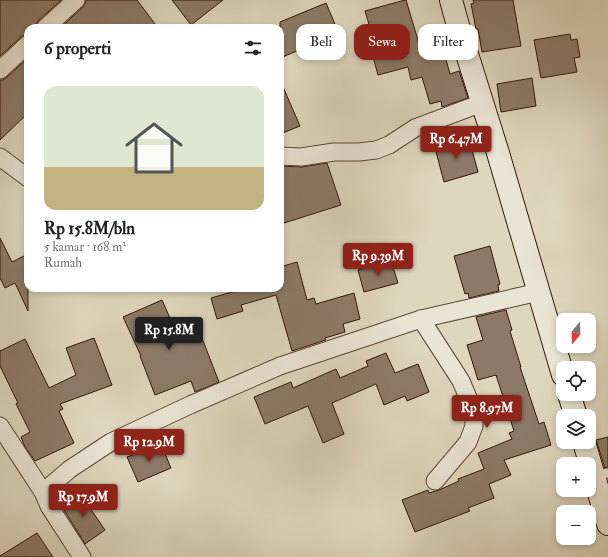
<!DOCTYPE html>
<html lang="id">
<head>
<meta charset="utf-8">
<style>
  :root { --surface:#fff; --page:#f2f2f2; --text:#222; --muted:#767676; --line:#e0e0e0; --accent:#8f2418 }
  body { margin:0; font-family:"IM FELL Double Pica",serif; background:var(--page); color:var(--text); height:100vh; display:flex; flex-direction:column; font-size:15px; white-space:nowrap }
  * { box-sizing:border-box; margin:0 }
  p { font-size:13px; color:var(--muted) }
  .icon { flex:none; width:22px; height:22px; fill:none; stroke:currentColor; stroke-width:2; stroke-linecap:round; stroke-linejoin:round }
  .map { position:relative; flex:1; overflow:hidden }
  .details { position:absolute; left:24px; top:24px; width:260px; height:268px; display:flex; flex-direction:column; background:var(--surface); border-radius:12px; box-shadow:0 2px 6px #0003 }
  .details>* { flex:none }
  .hud { position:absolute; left:296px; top:24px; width:252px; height:36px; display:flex; gap:8px }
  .needle { width:26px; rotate:199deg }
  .buttons { position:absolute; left:556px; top:313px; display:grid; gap:8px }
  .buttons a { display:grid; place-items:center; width:40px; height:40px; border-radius:8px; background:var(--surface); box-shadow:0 2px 6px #0003; font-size:20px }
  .price { position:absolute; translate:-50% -34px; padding:0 9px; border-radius:4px; background:var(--accent); color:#fff; font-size:13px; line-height:26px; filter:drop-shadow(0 1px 2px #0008) }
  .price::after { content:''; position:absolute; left:50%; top:24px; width:12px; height:9px; margin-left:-6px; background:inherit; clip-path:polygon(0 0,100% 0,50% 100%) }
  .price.selected { background:#222; color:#fff }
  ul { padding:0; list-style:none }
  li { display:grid; align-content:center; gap:8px; height:212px; padding:0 20px }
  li+li { border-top:1px solid var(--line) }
  li span { display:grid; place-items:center; height:124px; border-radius:12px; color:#555 }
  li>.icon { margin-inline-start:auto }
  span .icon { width:72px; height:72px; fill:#fffc; stroke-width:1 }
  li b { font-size:17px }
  h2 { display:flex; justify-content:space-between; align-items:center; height:48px; padding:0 20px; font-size:17px }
  .pill { padding:0 14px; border-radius:12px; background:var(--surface); box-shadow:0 2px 6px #0003; font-size:14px; line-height:36px }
  .pill.selected { background:var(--accent); color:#fff }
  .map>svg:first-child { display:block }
  .building { fill:#8c7a67; stroke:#341609 }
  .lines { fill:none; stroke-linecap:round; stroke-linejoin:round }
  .lane-casing { stroke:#5e4636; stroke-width:11 }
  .street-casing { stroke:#5e4636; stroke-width:19 }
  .secondary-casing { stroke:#341609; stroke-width:24 }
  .lane { stroke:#eae4d4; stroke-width:9 }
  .street { stroke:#eae4d4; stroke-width:17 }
  .secondary { stroke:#eae4d4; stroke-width:22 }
</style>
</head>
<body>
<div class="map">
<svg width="608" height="557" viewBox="0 0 608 557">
  <rect width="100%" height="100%" fill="#ded6bd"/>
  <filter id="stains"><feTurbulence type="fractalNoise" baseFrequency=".005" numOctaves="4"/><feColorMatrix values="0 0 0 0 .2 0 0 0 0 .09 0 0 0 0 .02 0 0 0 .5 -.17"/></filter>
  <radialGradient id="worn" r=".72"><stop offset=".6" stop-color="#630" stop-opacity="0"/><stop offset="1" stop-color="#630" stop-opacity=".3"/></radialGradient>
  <g class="building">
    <polygon points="0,0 61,0 38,21 36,25 35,28 28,28 28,34 25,34 21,37 0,56"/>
    <polygon points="86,0 137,0 158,28 60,28 83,7 85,3"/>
    <polygon points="172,0 223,0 191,25"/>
    <polygon points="405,0 406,0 420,47 441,42 450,74 459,71 468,98 442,107 441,101 430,104 422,77 411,80 408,67 378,75 372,53 377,51 365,11"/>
    <polygon points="473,0 513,0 521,46 482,52 478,29 476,29 471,4 474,3"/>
    <polygon points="326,3 340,36 305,51 304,48 280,58 280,22"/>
    <polygon points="570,34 571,40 577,39 580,57 574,58 577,72 541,78 534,40"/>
    <polygon points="28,58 28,113 0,140 0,80 3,80 7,77"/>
    <polygon points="532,78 536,106 501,112 497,84"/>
    <polygon points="280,80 300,126 280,134"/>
    <polygon points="469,139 478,172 444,182 435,148"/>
    <polygon points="327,163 341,205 284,223 280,211 280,166 302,167"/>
    <polygon points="0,238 12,262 28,254 28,311 15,283 5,288 0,278"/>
    <polygon points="490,246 500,284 498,285 499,291 469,298 468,293 465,294 454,256"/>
    <polygon points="391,261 398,283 364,292 358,270"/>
    <polygon points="297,262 307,300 314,298 316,304 354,293 360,319 343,324 345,332 325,338 326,340 292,351 276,295 241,305 243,311 217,319 211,298 246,288 280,288 280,267"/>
    <polygon points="162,300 180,341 200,333 219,382 195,392 191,381 155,395 140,356 141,356 123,317"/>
    <polygon points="506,310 512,330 510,331 521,367 520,367 539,424 544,422 551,445 504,460 511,475 489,484 494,498 468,508 470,511 415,532 402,500 428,490 429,493 439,490 459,481 458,479 484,469 478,453 512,439 509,433 514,431 496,375 478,380 467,345 483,340 476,317"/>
    <polygon points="94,338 112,385 60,404 63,409 59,411 74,443 35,461 25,447 21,437 30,432 16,404 18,403 0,366 0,351 25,339 49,388 76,375 66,348"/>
    <polygon points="386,353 395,373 418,364 429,392 407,401 405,396 384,405 376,384 332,403 344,434 323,443 308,406 265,424 254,397 291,382 293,388 336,369 340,378 368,366 366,361"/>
    <polygon points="608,437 608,467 605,468 596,440"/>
    <polygon points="161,444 171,468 138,482 127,457"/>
    <polygon points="79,492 105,530 85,544 61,505"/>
    <polygon points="37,533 53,557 0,557 0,556"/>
  </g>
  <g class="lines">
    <defs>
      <polyline id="lane" points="594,476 608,473"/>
      <g id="street">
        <polyline points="45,28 76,0"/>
        <polyline points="0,70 28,44"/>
        <polyline points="280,156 301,157 334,152 359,152 376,150 389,145 415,128 482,103"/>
        <polyline points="0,157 28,178"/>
        <polyline points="421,319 461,381 469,400 474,415 474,426 468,442 435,481"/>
        <polyline points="0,426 43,492 49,506 82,557"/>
        <polyline points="43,492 70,469 111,442 190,405 280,366 421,319 539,292"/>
      </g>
      <g id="secondary">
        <polyline points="451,0 457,22 498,153 563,375"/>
        <polyline points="569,394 576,416"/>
        <polyline points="584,442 608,524"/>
      </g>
    </defs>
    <use href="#lane" class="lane-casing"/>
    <use href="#street" class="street-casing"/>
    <use href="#secondary" class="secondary-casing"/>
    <use href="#lane" class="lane"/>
    <use href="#street" class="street"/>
    <use href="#secondary" class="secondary"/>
  </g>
  <rect width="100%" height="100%" filter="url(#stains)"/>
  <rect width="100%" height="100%" fill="url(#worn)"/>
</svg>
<div class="buttons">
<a><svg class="needle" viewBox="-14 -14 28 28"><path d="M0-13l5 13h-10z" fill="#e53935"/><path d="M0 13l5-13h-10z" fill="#767676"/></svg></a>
<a><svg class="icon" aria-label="locate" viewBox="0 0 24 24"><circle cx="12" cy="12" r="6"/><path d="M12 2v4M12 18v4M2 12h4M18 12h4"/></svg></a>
<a><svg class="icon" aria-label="layers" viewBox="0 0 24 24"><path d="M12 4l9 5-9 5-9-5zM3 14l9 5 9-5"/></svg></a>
<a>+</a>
<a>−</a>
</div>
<b class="price" style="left:456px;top:160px">Rp 6.47M</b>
<b class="price" style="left:378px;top:277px">Rp 9.39M</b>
<b class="price selected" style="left:169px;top:351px">Rp 15.8M</b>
<b class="price" style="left:487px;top:429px">Rp 8.97M</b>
<b class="price" style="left:149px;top:463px">Rp 12.9M</b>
<b class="price" style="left:83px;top:518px">Rp 17.9M</b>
<div class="hud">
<a class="pill">Beli</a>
<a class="pill selected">Sewa</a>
<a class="pill">Filter</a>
</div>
<section class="details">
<h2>6 properti<svg class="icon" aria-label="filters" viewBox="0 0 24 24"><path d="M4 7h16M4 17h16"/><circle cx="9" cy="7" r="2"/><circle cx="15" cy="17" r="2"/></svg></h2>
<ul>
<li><span style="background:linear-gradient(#dfe7d0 65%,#c2b280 0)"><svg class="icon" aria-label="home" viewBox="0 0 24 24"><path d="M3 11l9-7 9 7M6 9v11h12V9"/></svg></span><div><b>Rp 15.8M/bln</b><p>5 kamar · 168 m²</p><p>Rumah</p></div></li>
</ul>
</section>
</div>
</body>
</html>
